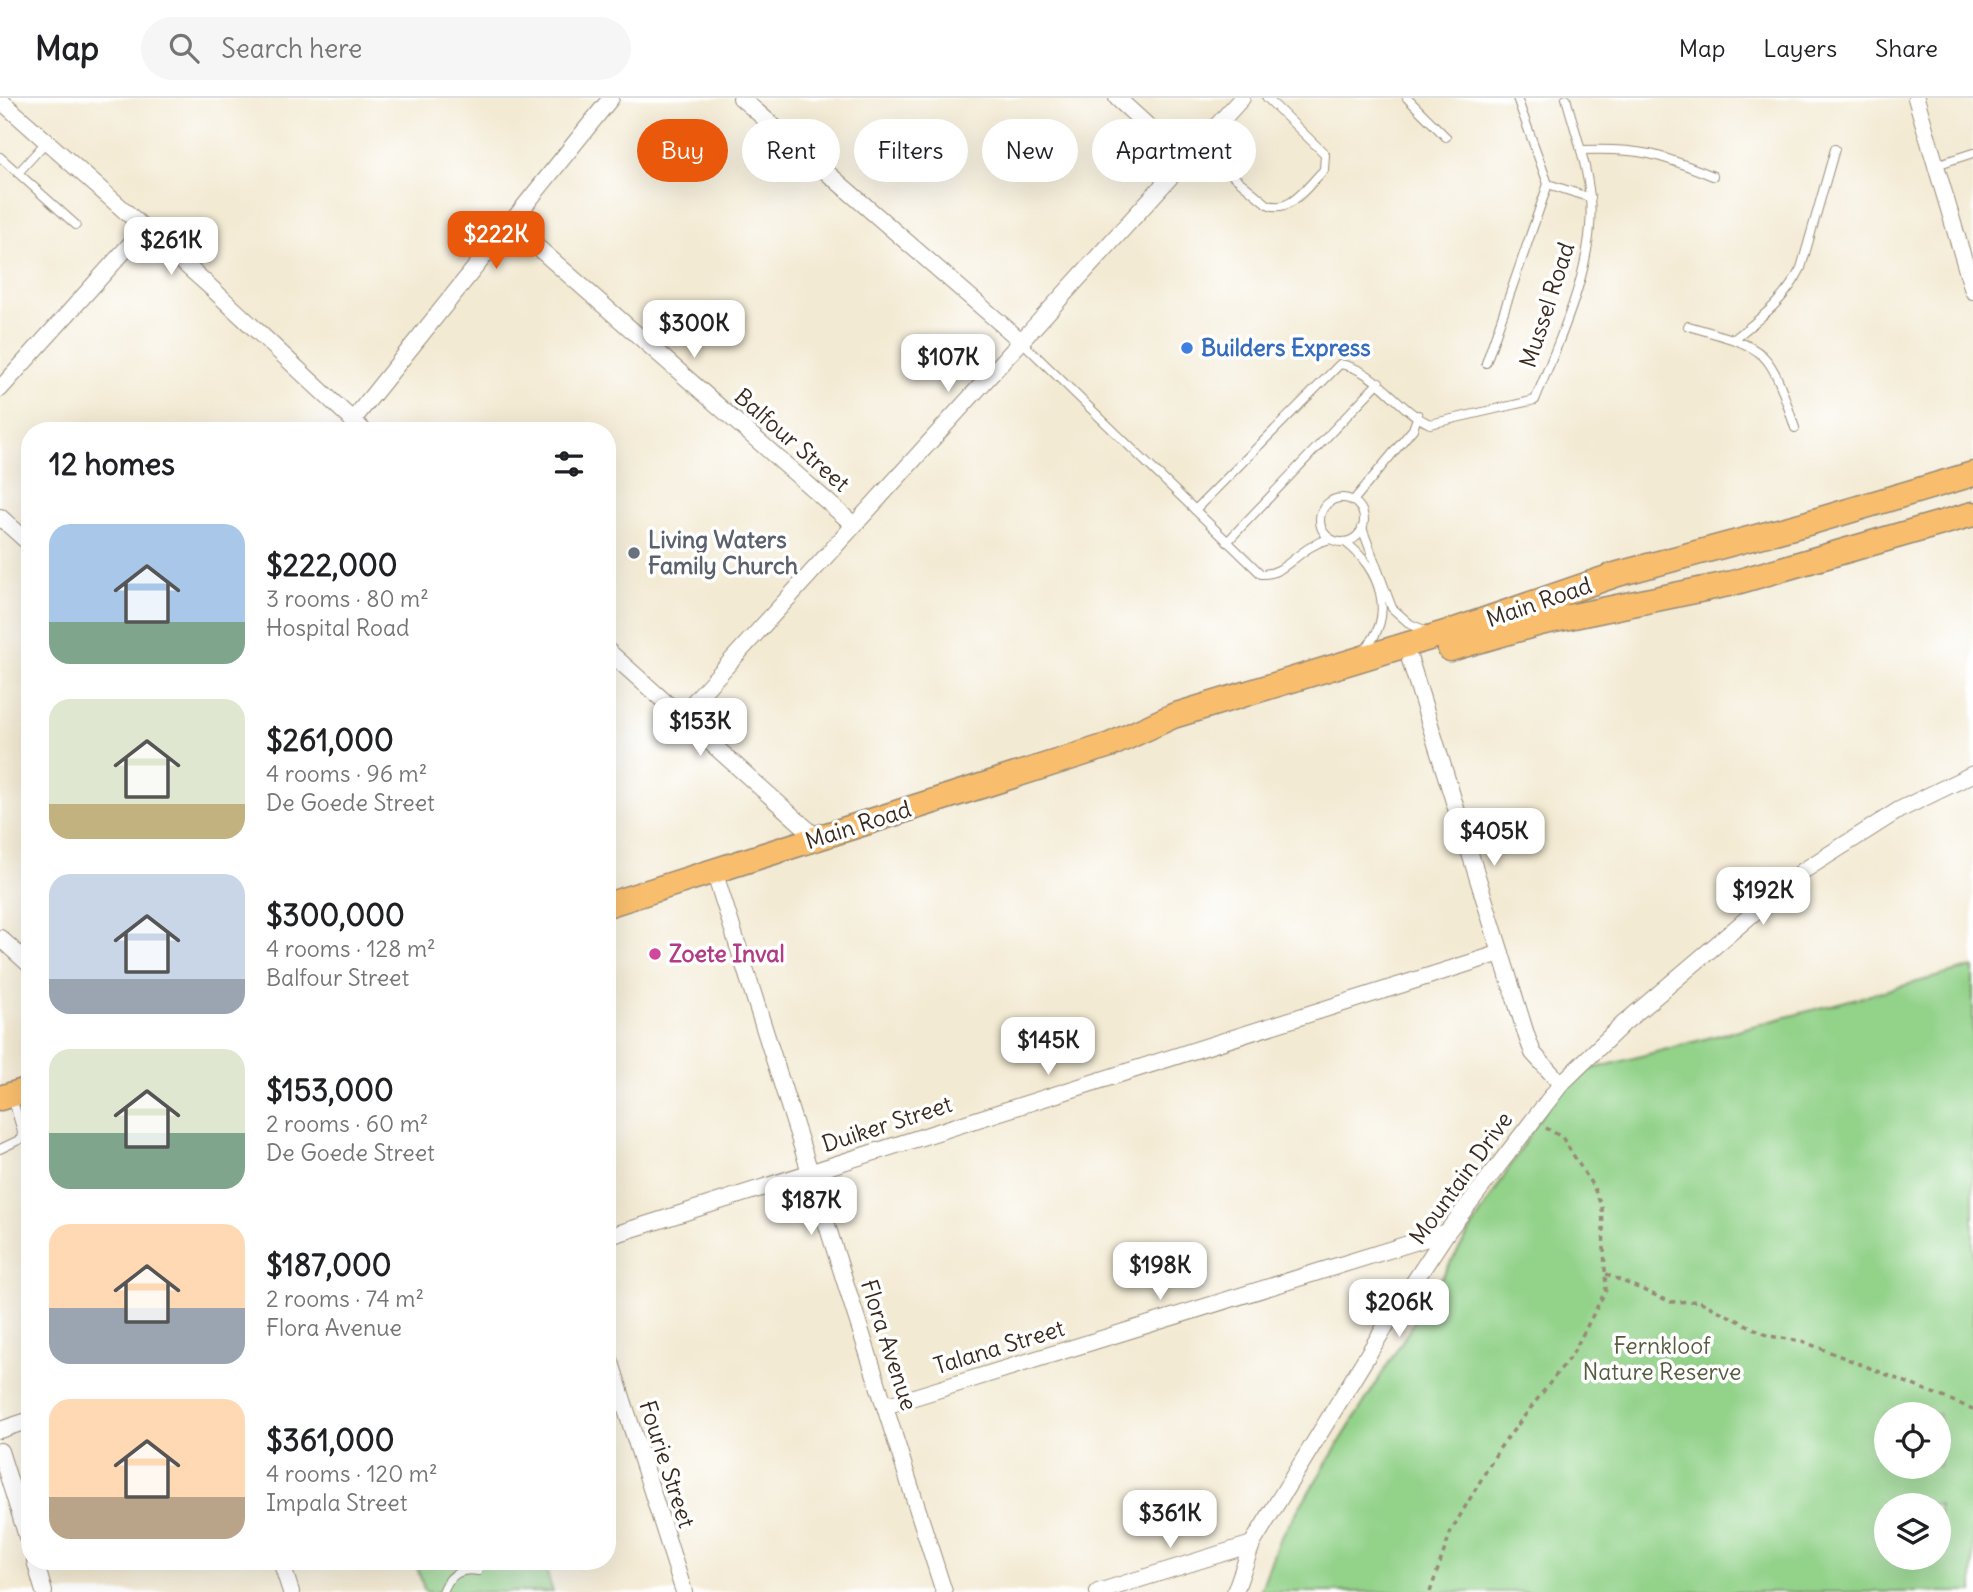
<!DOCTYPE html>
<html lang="en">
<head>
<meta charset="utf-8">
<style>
  :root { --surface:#fff; --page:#f6f6f6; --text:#202124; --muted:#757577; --line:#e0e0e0; --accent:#ea580c }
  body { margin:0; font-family:Delius,sans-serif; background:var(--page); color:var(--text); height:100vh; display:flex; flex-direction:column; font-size:26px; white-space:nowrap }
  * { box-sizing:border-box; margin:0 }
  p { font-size:23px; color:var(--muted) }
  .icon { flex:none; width:38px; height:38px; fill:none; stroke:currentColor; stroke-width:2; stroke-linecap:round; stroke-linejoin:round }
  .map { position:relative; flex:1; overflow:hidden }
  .side { position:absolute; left:21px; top:324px; width:595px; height:1148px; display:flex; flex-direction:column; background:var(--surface); border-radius:28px; box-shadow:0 7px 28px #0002 }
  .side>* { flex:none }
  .hud { position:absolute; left:637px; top:21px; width:665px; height:63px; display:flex; gap:14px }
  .fabs { position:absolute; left:1874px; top:1304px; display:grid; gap:14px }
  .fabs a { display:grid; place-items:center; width:77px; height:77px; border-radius:50%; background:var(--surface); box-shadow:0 7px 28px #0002; font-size:35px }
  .price { position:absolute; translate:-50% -60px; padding:0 16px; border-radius:14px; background:#fff; color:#222; font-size:23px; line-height:46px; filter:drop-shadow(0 2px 4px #0008) }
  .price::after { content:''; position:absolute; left:50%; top:42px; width:21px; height:16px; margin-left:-10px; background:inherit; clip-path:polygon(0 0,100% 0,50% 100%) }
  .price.current { background:var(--accent); color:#fff }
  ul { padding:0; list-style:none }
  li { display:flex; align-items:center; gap:21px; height:175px; padding:0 28px }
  li span { display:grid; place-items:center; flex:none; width:196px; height:140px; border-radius:21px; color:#555 }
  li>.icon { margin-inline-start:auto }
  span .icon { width:84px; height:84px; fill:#fffc; stroke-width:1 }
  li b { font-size:30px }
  h2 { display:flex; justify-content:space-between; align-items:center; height:84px; padding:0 28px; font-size:30px }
  .tag { padding:0 24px; border-radius:32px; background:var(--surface); box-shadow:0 7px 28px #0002; font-size:24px; line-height:63px }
  .tag.current { background:var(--accent); color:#fff }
  header { display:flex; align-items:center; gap:42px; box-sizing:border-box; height:98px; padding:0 35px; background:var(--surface); border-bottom:2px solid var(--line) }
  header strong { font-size:33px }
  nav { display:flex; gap:38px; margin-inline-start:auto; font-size:24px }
  .search { width:490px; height:63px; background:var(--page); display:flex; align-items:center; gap:18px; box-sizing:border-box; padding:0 24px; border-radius:38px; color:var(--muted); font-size:26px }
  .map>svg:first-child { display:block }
  .green { fill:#92d289; stroke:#667e54; stroke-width:2; fill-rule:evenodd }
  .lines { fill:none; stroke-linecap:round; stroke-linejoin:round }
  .service-casing { stroke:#978a78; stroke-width:10 }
  .minor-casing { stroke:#978a78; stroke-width:18 }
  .primary-casing { stroke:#978a78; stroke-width:27 }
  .path { stroke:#978a78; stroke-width:3.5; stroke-dasharray:5 5; stroke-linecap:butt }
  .service { stroke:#fff; stroke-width:8 }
  .minor { stroke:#fff; stroke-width:16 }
  .primary { stroke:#f9be6d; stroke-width:24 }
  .shop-dot { fill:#3f7fe0; stroke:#fff; stroke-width:2.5 }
  .worship-dot { fill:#6b7280; stroke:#fff; stroke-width:2.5 }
  .hotel-dot { fill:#d1479c; stroke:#fff; stroke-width:2.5 }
  .labels { text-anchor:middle; stroke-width:7; stroke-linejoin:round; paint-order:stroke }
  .street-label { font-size:23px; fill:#3b2a1e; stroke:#fff }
  .shop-label { font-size:23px; font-weight:bold; fill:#366cbe; stroke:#fff; text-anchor:start }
  .worship-label { font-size:23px; font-weight:bold; fill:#5b616d; stroke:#fff; text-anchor:start }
  .hotel-label { font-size:23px; font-weight:bold; fill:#b23c85; stroke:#fff; text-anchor:start }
  .park-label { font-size:23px; fill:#555c3e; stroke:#fff }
</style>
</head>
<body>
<header>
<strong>Map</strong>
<div class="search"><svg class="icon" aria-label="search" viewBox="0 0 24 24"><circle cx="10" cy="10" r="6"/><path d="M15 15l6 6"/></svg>Search here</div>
<nav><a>Map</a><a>Layers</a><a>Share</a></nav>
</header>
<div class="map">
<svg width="1973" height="1494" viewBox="0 0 1973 1494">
  <rect width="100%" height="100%" fill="#fff"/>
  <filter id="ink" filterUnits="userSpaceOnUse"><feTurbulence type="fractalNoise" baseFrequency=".0143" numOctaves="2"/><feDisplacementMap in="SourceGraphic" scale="14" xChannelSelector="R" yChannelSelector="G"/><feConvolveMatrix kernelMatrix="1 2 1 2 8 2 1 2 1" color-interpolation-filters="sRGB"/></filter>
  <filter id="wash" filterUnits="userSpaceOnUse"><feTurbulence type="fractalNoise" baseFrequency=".00686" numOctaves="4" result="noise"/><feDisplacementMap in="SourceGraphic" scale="28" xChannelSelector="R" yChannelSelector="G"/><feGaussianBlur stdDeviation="1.57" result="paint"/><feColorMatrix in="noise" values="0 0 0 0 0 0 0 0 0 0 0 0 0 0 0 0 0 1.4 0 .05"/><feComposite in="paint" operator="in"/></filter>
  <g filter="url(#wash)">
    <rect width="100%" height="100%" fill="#f3ead3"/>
    <g class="green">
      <path d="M1973 869V1494H1260L1278 1444 1566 978ZM1886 1316H1939V1368H1886ZM1886 1407H1939V1460H1886Z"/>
      <polygon points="415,1463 543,1463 553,1494 425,1494"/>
    </g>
  </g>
  <g filter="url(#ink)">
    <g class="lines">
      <defs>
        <g id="service">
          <polyline points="1407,0 1446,39"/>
          <polyline points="46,44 18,75 76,127"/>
          <path d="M1198 49 1267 106C1290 117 1309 86 1324 72L1325 56 1267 0"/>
          <path d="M1581 52C1641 50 1659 56 1713 78"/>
          <polyline points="0,59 18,75"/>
          <polyline points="1936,67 1973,55"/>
          <polyline points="1548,86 1591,100"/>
          <path d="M1688 228C1770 251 1769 250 1795 330"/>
          <path d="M1734 241C1761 220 1786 201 1801 170L1835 51"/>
          <path d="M1021 243 1261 476C1286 478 1298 448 1330 441"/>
          <polyline points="1486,265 1548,86 1517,0"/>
          <circle cx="1342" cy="422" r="22"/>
          <polyline points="1353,403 1413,331 1418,317"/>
          <path d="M1195 412 1340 266C1378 272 1397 312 1430 326L1535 302C1559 243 1596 165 1590 100 1587 66 1575 33 1566 0"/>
          <polyline points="1362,430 1392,510 1410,526 1429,534"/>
          <polyline points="1227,444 1379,284"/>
          <path d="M1345 444C1380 470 1397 518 1364 552"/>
          <polyline points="0,1051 21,1041 22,1033 12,1000"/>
          <path d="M443 1494C449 1477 460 1470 478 1473"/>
        </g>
        <g id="minor">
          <polyline points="741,0 1021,243"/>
          <polyline points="1117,0 1185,62"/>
          <polyline points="1916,0 1973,193"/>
          <polyline points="0,2 206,185 363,332"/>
          <polyline points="511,126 854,427"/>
          <polyline points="0,291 143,132"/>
          <polyline points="352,323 611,0"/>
          <polyline points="0,419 30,446"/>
          <polyline points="607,552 817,740"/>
          <polyline points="1410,562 1527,939 1533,955 1561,986"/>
          <polyline points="681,618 1242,0"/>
          <polyline points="714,773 944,1494"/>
          <polyline points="0,840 30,867"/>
          <polyline points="607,1139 1501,855"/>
          <polyline points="607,1252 684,1494"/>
          <polyline points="885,1308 1447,1134"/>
          <polyline points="0,1332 30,1322"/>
          <polyline points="0,1353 30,1448"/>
          <polyline points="35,1463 44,1494"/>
          <polyline points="281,1463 291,1494"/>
          <polyline points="1098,1494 1252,1446"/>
          <polyline points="1235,1494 1252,1446 1391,1219 1447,1134 1561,986 1623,926 1803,773 1899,712 1973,676"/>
        </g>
        <g id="primary">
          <polyline points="1450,551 1540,525 1733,485 1973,416"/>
          <polyline points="607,807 1110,647 1173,618 1455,532 1618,476 1808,425 1973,376"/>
          <polyline points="0,1000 30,991"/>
        </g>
      </defs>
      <use href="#service" class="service-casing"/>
      <use href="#minor" class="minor-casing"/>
      <use href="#primary" class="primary-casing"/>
      <g class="path">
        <polyline points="1606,1176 1671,1204 1699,1203 1769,1238 1802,1243 1973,1311"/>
        <polyline points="1430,1494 1451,1433 1499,1351 1573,1255 1606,1192 1602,1109 1594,1090 1562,1039 1546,1030"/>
      </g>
      <use href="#service" class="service"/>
      <use href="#minor" class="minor"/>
      <use href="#primary" class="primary"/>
    </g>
  </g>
  <circle class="shop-dot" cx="1187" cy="250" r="7"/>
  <circle class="worship-dot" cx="634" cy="455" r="7"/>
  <circle class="hotel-dot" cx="655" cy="856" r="7"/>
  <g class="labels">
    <g class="street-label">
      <text transform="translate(1547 207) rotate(-72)" y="8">Mussel Road</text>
      <text transform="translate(792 342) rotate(41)" y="8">Balfour Street</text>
      <text transform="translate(1539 504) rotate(-19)" y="8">Main Road</text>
      <text transform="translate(858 727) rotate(-18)" y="8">Main Road</text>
      <text transform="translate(887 1026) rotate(-18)" y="8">Duiker Street</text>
      <text transform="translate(1461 1080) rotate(-54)" y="8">Mountain Drive</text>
      <text transform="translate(889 1247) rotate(72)" y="8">Flora Avenue</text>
      <text transform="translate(999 1249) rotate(-17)" y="8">Talana Street</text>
      <text transform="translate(667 1366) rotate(72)" y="8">Fourie Street</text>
    </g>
    <g class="shop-label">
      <text x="1201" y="258">Builders Express</text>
    </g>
    <g class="worship-label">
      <text x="648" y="450">Living Waters<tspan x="648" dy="26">Family Church</tspan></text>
    </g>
    <g class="hotel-label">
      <text x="669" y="864">Zoete Inval</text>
    </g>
    <g class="park-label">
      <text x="1662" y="1256">Fernkloof<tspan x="1662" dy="26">Nature Reserve</tspan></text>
    </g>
  </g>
</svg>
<div class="fabs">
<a><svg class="icon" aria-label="locate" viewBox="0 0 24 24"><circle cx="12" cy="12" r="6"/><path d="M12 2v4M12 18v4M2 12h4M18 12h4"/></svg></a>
<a><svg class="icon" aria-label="layers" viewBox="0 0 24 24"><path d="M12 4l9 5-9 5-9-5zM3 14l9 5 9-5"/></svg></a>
</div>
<b class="price current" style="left:496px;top:173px">$222K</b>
<b class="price" style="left:171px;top:179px">$261K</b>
<b class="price" style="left:694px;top:262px">$300K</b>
<b class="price" style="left:948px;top:296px">$107K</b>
<b class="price" style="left:700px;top:660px">$153K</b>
<b class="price" style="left:1494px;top:770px">$405K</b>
<b class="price" style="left:1763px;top:829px">$192K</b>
<b class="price" style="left:1048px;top:979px">$145K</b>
<b class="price" style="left:811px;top:1139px">$187K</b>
<b class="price" style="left:1160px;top:1204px">$198K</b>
<b class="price" style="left:1399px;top:1241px">$206K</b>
<b class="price" style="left:1170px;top:1452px">$361K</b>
<div class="hud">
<a class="tag current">Buy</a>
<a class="tag">Rent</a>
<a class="tag">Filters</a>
<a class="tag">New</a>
<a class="tag">Apartment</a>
</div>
<section class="side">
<h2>12 homes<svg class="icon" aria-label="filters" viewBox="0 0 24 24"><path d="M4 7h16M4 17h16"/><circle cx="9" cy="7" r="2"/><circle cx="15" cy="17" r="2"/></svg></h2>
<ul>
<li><span style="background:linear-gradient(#a9c7e8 70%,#7fa58c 0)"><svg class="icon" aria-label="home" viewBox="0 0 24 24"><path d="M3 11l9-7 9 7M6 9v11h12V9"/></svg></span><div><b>$222,000</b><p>3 rooms · 80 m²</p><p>Hospital Road</p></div></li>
<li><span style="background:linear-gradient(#dfe7d0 75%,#c2b280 0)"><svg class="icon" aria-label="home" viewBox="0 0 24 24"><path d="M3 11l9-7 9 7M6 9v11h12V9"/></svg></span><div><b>$261,000</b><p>4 rooms · 96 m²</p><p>De Goede Street</p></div></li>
<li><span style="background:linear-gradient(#c9d6e8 75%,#9aa5b1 0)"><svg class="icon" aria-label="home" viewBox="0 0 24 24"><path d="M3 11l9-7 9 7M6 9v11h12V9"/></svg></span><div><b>$300,000</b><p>4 rooms · 128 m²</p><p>Balfour Street</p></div></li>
<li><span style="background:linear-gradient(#dfe7d0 60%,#7fa58c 0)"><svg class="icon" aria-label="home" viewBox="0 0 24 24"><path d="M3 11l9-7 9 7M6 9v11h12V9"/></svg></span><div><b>$153,000</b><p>2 rooms · 60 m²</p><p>De Goede Street</p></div></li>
<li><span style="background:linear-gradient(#ffd9b3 60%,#9aa5b1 0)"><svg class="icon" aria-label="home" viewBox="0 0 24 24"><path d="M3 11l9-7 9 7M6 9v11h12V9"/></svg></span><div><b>$187,000</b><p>2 rooms · 74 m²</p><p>Flora Avenue</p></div></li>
<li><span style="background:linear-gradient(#ffd9b3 70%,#b9a48a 0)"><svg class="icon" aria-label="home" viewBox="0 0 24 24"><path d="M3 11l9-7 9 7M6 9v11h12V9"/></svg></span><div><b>$361,000</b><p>4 rooms · 120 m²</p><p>Impala Street</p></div></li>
</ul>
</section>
</div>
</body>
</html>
